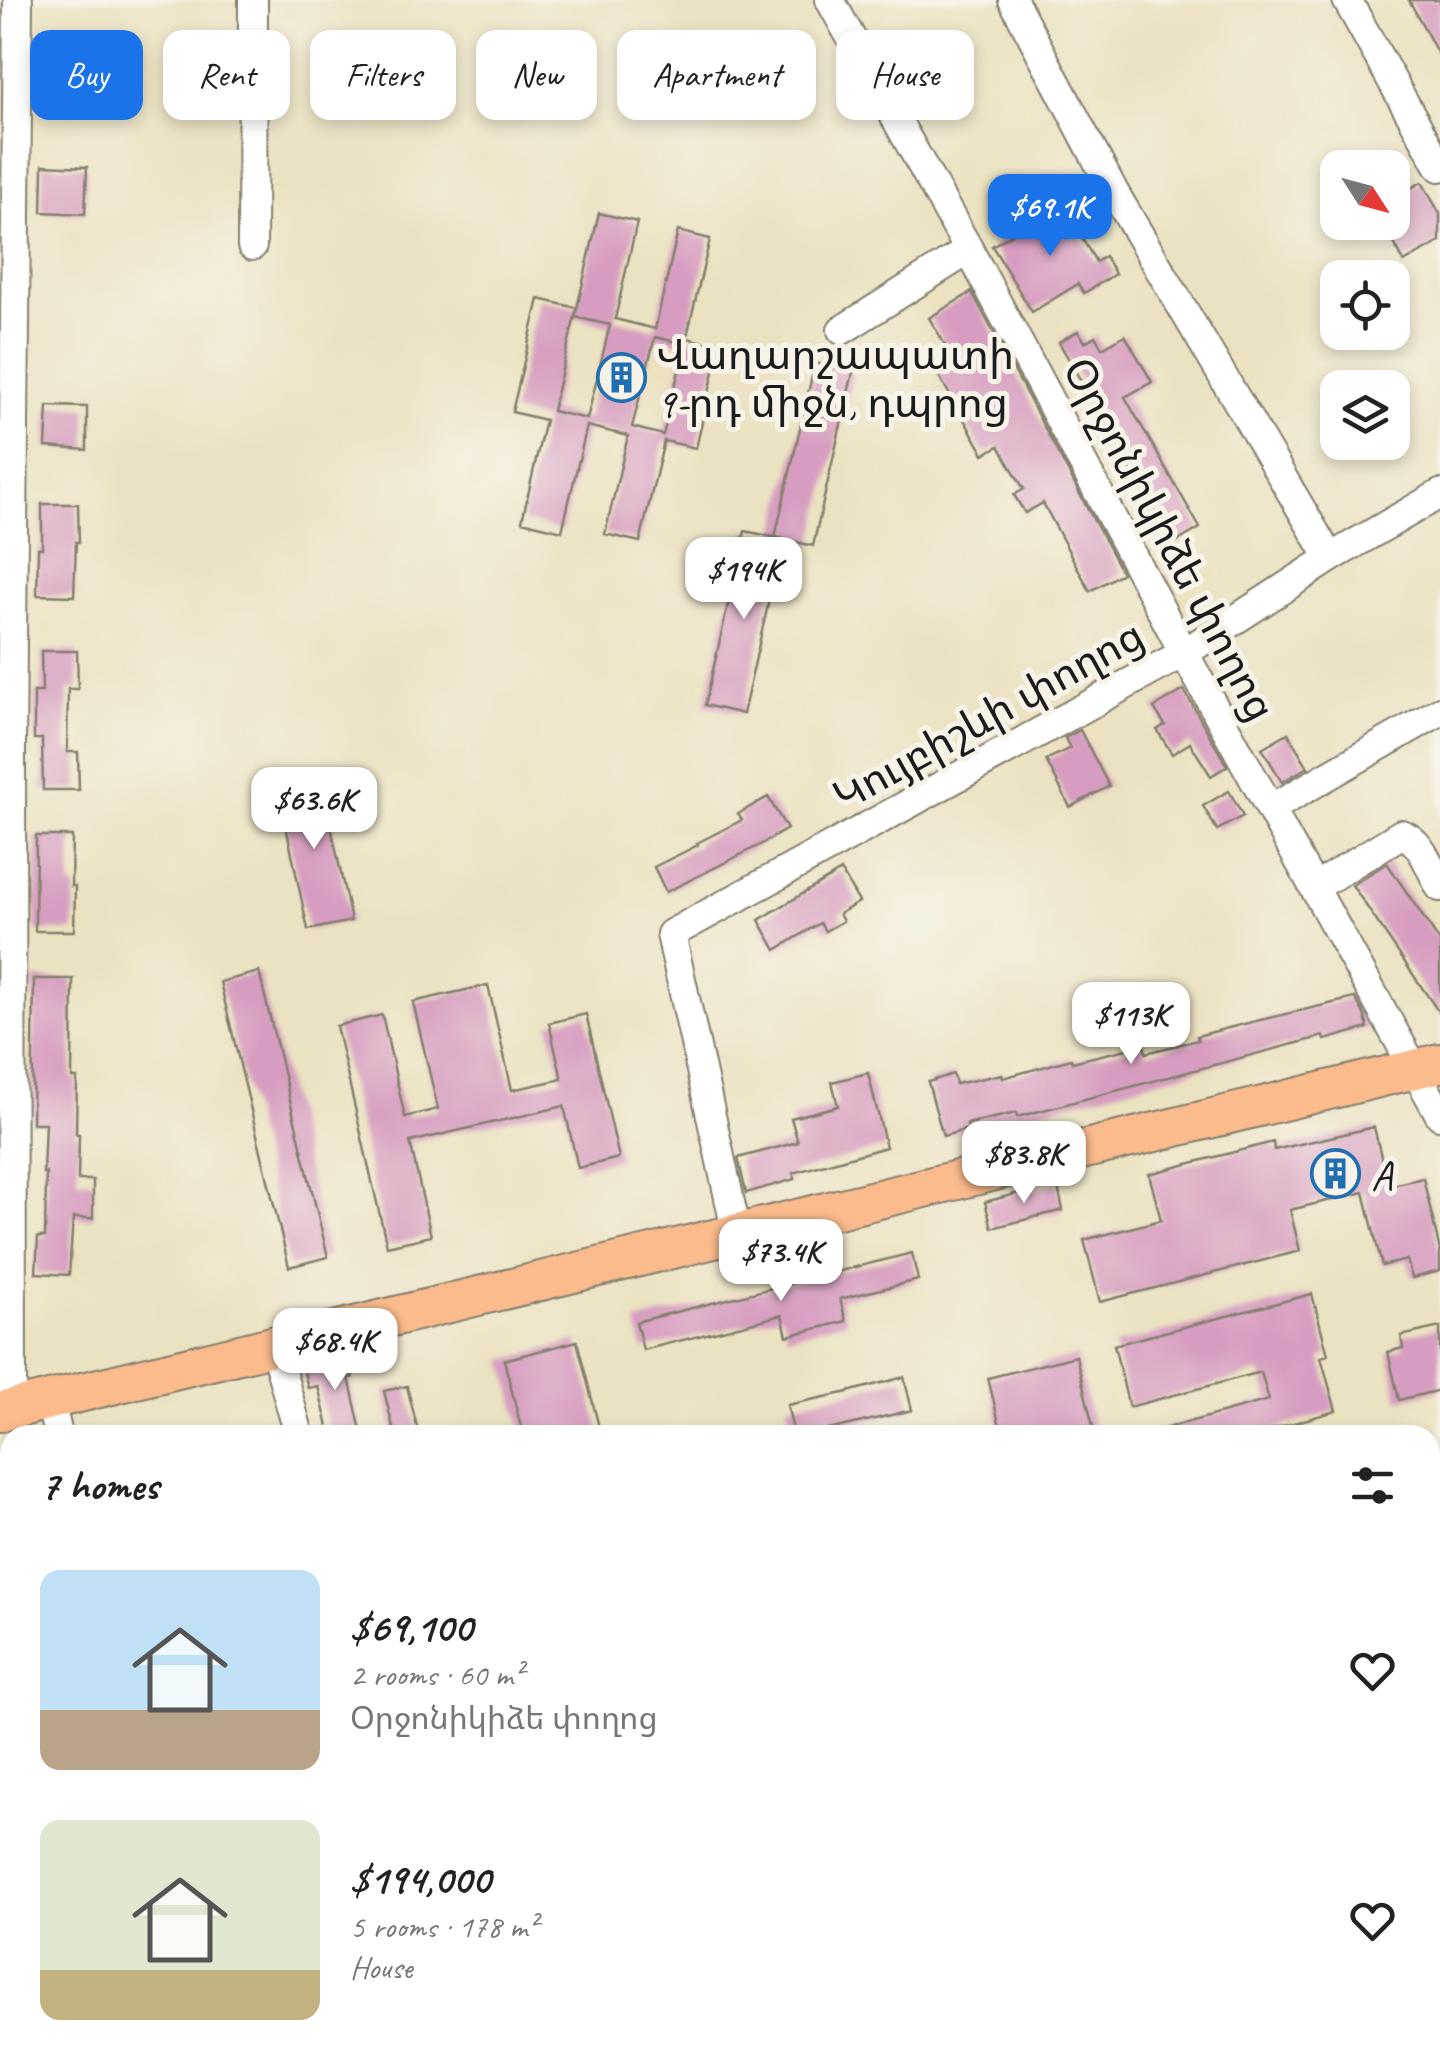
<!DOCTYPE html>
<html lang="en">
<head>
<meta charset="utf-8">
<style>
  :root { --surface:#fff; --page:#f6f6f6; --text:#222; --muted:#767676; --accent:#1a73e8 }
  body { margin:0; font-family:Caveat,"Noto Sans Armenian",sans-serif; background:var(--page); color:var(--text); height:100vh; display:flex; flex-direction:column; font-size:38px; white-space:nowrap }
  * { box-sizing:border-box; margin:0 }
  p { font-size:32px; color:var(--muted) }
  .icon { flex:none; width:55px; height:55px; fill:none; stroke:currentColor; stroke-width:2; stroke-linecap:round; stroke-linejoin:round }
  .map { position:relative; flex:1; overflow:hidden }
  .sheet { position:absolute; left:0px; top:1425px; width:1440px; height:642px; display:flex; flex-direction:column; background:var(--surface); border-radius:30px 30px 0 0; box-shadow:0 5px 15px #0003 }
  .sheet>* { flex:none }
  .guide { position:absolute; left:30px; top:30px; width:1380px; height:90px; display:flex; gap:20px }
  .needle { width:65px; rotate:126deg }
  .controls { position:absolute; left:1320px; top:150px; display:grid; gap:20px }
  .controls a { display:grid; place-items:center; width:90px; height:90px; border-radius:20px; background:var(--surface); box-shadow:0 5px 15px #0003; font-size:50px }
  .price { position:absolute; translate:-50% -85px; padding:0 22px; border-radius:20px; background:#fff; color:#222; font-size:32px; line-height:65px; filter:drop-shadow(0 2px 5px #0008) }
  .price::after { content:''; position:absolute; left:50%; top:60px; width:30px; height:22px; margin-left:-15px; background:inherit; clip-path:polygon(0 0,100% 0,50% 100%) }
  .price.current { background:var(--accent); color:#fff }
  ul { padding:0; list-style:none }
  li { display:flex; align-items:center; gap:30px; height:250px; padding:0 40px }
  li span { display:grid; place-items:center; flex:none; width:280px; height:200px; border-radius:20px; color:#555 }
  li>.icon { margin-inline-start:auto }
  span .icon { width:120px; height:120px; fill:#fffc; stroke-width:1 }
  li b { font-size:42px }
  h2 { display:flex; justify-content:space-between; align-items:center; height:120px; padding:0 40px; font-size:42px }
  .pill { padding:0 35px; border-radius:20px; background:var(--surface); box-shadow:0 5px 15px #0003; font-size:35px; line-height:90px }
  .pill.current { background:var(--accent); color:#fff }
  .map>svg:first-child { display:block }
  .building { fill:#d79dc0 }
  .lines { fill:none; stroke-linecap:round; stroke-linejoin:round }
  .minor-casing { stroke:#847f6e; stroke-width:32 }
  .major-casing { stroke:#847f6e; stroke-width:42 }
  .minor { stroke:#fff; stroke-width:28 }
  .major { stroke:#fbbb8c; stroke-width:38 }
  .labels { text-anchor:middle; stroke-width:10; stroke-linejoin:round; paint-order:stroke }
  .poi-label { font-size:42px; fill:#1c1c1c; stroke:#f7f3e8; text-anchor:start }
  .street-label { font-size:42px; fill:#1c1c1c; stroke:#f7f3e8 }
</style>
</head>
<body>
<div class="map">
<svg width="1440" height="2067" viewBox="0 0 1440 2067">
  <rect width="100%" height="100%" fill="#f7f3e8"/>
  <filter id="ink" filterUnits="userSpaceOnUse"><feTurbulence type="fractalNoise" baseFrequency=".01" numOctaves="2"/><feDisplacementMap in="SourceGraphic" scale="20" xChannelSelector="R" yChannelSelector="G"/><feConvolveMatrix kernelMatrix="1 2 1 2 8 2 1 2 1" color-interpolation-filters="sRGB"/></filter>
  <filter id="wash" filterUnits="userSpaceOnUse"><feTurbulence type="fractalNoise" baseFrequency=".0048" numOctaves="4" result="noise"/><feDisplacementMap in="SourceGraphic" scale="40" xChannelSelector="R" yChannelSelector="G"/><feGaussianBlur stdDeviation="2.25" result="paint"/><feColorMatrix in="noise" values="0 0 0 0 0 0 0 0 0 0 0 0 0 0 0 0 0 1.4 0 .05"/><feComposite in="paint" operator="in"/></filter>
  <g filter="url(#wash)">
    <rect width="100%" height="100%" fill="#ebe2c1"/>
    <g id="blocks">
      <g class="building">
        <polygon points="1409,0 1440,0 1440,58 1423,26"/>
        <polygon points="43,165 87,167 85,214 42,212"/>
        <polygon points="1422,182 1440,214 1440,242 1404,262 1390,235 1400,229 1392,215 1392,199"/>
        <polygon points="1062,204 1096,262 1105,256 1115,274 1084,293 1078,284 1032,312 992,246"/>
        <polygon points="599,213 637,222 615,319 655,329 678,231 710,239 685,344 655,337 632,427 663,435 687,338 720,346 696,448 664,441 640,542 605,534 628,436 587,426 562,531 522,521 545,420 512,412 539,299 577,308 552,411 587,419 610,325 575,317"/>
        <polygon points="972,292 1122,573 1090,591 1043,503 1025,513 1014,495 1024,489 999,446 984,454 935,369 953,358 929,318"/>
        <polygon points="1078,331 1085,342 1095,336 1102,348 1125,335 1152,382 1125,397 1200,528 1173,544 1059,342"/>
        <polygon points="815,363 853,372 813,546 775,537"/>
        <polygon points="48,406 87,407 87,450 46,447"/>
        <polygon points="42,504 78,504 79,542 76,542 74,596 37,595 38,548 42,548"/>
        <polygon points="745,531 783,539 743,714 705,705"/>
        <polygon points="41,651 77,651 78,689 68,689 67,752 78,752 79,790 43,790 42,739 34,739 34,692 42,692"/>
        <polygon points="1184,690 1227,766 1211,776 1190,743 1172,754 1157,730 1165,725 1154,708"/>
        <polygon points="1080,730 1109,786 1070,807 1046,760 1070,748 1065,738"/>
        <polygon points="1288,733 1308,767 1282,782 1262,748"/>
        <polygon points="320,774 351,921 308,930 277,783"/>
        <polygon points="1229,791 1243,816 1217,830 1203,806"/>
        <polygon points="768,797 787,829 758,846 666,892 654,867 698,845 697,843 742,820 738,814"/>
        <polygon points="36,836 72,836 71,886 75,886 74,931 35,931"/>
        <polygon points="1387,863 1440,942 1440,1014 1352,885"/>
        <polygon points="841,871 859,902 839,914 843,921 825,931 820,923 776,950 759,920"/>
        <polygon points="259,972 328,1257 289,1267 220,982"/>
        <polygon points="34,979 73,979 72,1078 77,1078 76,1134 79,1134 78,1180 93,1180 93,1218 73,1218 69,1275 36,1273 38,1237 45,1237 46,1173 43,1173 45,1123 32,1123"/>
        <polygon points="488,985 512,1090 562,1079 549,1023 586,1014 619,1158 578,1168 564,1106 410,1142 431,1236 387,1246 336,1026 382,1015 405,1117 438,1109 413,1002"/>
        <polygon points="1355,998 1364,1014 1368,1028 1325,1040 1324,1036 1017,1117 1016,1113 967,1124 968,1129 943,1136 928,1082 953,1074 956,1084 1002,1074 1003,1078 1071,1059 1072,1062 1144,1045 1146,1053 1198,1040 1197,1036 1256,1021"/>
        <polygon points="868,1073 886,1147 793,1173 795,1179 746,1193 738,1158 798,1142 791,1118 838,1106 832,1082"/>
        <polygon points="1374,1127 1388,1186 1423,1178 1440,1251 1440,1271 1412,1278 1407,1260 1382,1266 1364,1192 1290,1210 1300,1251 1100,1302 1084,1240 1161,1220 1149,1174 1273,1142 1274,1150"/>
        <polygon points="1057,1183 1063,1210 992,1228 985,1202"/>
        <polygon points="912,1253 918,1280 840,1299 846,1321 787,1336 782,1315 643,1350 636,1322"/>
        <polygon points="1312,1294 1328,1355 1321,1357 1336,1411 1251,1435 1161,1435 1160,1430 1269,1400 1261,1372 1129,1407 1114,1345"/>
        <polygon points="1440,1327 1440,1390 1399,1400 1388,1352 1403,1348 1401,1336"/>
        <polygon points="577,1341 601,1435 523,1435 504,1360"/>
        <polygon points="347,1353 353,1377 349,1378 362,1435 330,1435 318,1386 308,1388 302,1364"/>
        <polygon points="1076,1356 1095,1435 1002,1435 988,1378"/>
        <polygon points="904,1377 912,1410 808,1435 807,1431 794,1434 787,1405 844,1393"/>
        <polygon points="407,1386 419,1435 395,1435 384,1391"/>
      </g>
    </g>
  </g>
  <g filter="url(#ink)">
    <use href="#blocks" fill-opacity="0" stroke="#847f6e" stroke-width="2.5"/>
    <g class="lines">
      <defs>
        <g id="minor">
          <polyline points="830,0 969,250 1184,653 1440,1115"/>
          <polyline points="1013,0 1114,192 1330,558"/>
          <polyline points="1347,0 1440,167"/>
          <polyline points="252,246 253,0"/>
          <polyline points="842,330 969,250"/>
          <polyline points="1272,808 1440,711"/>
          <path d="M1315 887 1401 834C1422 840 1430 869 1440 887"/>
          <polyline points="737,1234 671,934 1184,653 1330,558 1440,494"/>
          <polyline points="274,1346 299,1435"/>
          <polyline points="50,1400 58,1435"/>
          <polyline points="12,1409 11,746 18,0"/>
          <polyline points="1430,2010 1440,1994"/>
          <polyline points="191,2058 193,2067"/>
          <polyline points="458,2058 459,2067"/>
          <polyline points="1396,2067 1401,2058"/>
        </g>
        <polyline id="major" points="0,1412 1440,1063"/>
      </defs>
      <use href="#minor" class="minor-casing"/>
      <use href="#major" class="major-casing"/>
      <use href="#minor" class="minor"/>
      <use href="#major" class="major"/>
    </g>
  </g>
  <defs>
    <symbol id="building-ring" viewBox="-11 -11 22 22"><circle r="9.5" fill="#f7f3e8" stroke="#1f6fb2" stroke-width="1.5"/><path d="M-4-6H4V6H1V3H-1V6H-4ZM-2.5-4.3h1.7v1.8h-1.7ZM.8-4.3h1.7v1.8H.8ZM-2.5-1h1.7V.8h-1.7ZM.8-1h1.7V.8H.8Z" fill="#1f6fb2"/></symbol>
  </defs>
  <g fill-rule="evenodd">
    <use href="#building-ring" x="594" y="350" width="55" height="55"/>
    <use href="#building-ring" x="1308" y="1146" width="55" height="55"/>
  </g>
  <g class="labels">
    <g class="poi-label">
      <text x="656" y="369">Վաղարշապատի<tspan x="656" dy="48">9-րդ միջն, դպրոց</tspan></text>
      <text x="1371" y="1189">A</text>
    </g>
    <g class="street-label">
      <text transform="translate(1170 539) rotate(62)" y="15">Օրջոնիկիձե փողոց</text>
      <text transform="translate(988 715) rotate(-29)" y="15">Կույբիշևի փողոց</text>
    </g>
  </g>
</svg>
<div class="controls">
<a><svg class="needle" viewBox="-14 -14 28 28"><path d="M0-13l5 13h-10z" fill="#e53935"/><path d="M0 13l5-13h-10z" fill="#767676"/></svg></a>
<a><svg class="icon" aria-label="locate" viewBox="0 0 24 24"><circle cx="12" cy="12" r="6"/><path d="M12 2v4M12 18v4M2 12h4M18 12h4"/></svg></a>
<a><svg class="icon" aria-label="layers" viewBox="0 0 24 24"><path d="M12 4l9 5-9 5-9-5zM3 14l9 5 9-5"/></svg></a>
</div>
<b class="price current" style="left:1050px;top:259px">$69.1K</b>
<b class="price" style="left:744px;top:622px">$194K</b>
<b class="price" style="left:314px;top:852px">$63.6K</b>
<b class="price" style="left:1131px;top:1067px">$113K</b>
<b class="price" style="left:1024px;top:1206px">$83.8K</b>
<b class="price" style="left:781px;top:1304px">$73.4K</b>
<b class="price" style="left:335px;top:1393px">$68.4K</b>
<div class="guide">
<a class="pill current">Buy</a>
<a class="pill">Rent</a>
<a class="pill">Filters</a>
<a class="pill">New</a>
<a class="pill">Apartment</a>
<a class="pill">House</a>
</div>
<section class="sheet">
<h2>7 homes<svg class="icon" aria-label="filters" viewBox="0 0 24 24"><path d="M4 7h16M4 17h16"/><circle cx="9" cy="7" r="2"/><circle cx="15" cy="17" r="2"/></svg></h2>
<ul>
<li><span style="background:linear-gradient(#bfe0f5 70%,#b9a48a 0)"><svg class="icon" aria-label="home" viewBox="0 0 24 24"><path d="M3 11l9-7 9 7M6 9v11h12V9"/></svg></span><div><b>$69,100</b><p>2 rooms · 60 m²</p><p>Օրջոնիկիձե փողոց</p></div><svg class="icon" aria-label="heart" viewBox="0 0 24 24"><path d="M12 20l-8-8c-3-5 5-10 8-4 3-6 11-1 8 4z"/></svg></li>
<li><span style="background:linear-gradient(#dfe7d0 75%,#c2b280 0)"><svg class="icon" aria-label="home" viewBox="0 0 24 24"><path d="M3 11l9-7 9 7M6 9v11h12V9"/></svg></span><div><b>$194,000</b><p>5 rooms · 178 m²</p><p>House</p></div><svg class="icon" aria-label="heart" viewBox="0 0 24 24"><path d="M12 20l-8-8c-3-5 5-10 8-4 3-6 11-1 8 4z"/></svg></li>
</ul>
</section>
</div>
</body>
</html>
